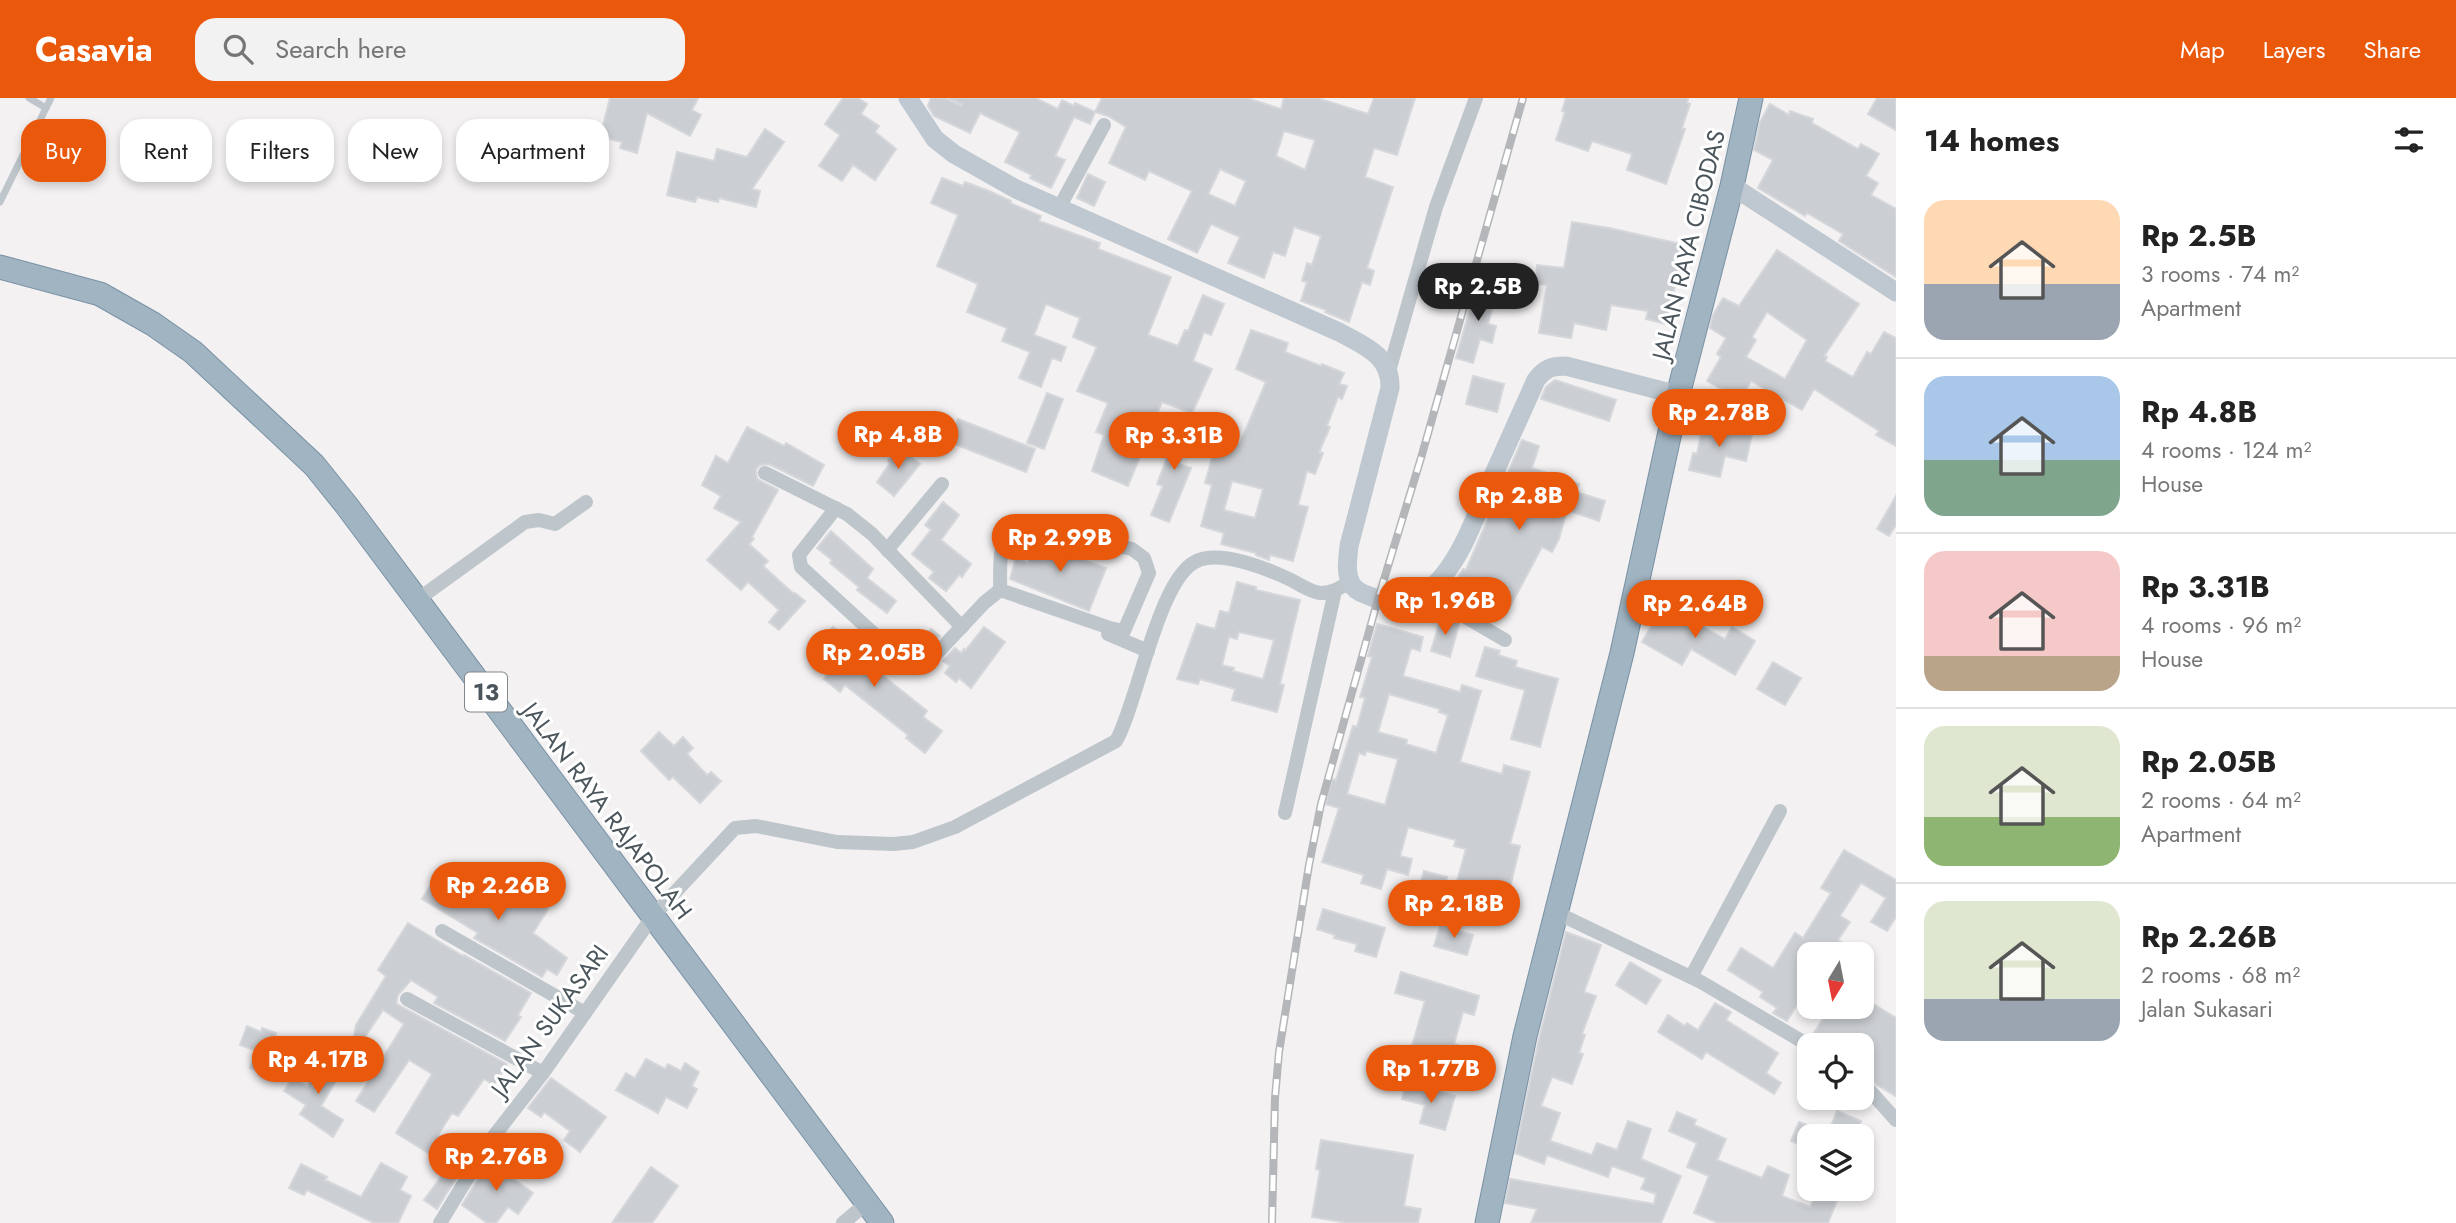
<!DOCTYPE html>
<html lang="en">
<head>
<meta charset="utf-8">
<style>
  :root { --surface:#fff; --page:#f2f2f2; --text:#222; --muted:#767676; --line:#e0e0e0; --accent:#ea580c }
  body { margin:0; font-family:Jost,sans-serif; background:var(--page); color:var(--text); height:100vh; display:flex; flex-direction:column; font-size:26px; white-space:nowrap }
  * { box-sizing:border-box; margin:0 }
  p { font-size:23px; color:var(--muted) }
  .icon { flex:none; width:38px; height:38px; fill:none; stroke:currentColor; stroke-width:2; stroke-linecap:round; stroke-linejoin:round }
  .map { position:relative; flex:1; overflow:hidden }
  .panel { display:flex; flex-direction:column; background:var(--surface); width:560px }
  .panel>* { flex:none }
  .guide { position:absolute; left:21px; top:21px; width:665px; height:63px; display:flex; gap:14px }
  .needle { width:46px; rotate:190deg }
  .fabs { position:absolute; left:1797px; top:844px; display:grid; gap:14px }
  .fabs a { display:grid; place-items:center; width:77px; height:77px; border-radius:14px; background:var(--surface); box-shadow:0 4px 10px #0003; font-size:35px }
  .price { position:absolute; translate:-50% -60px; padding:0 16px; border-radius:24px; background:var(--accent); color:#fff; font-size:23px; line-height:46px; filter:drop-shadow(0 2px 4px #0008) }
  .price::after { content:''; position:absolute; left:50%; top:42px; width:21px; height:16px; margin-left:-10px; background:inherit; clip-path:polygon(0 0,100% 0,50% 100%) }
  .price.selected { background:#222; color:#fff }
  ul { padding:0; list-style:none }
  li { display:flex; align-items:center; gap:21px; height:175px; padding:0 28px }
  li+li { border-top:2px solid var(--line) }
  li span { display:grid; place-items:center; flex:none; width:196px; height:140px; border-radius:21px; color:#555 }
  li>.icon { margin-inline-start:auto }
  span .icon { width:84px; height:84px; fill:#fffc; stroke-width:1 }
  li b { font-size:30px }
  h2 { display:flex; justify-content:space-between; align-items:center; height:84px; padding:0 28px; font-size:30px }
  .tag { padding:0 24px; border-radius:21px; background:var(--surface); box-shadow:0 4px 10px #0003; font-size:24px; line-height:63px }
  .tag.selected { background:var(--accent); color:#fff }
  header { display:flex; align-items:center; gap:42px; box-sizing:border-box; height:98px; padding:0 35px; background:var(--accent); color:#fff }
  header strong { font-size:33px }
  nav { display:flex; gap:38px; margin-inline-start:auto; font-size:24px }
  .search { width:490px; height:63px; background:var(--page); display:flex; align-items:center; gap:18px; box-sizing:border-box; padding:0 24px; border-radius:21px; color:var(--muted); font-size:26px }
  main { display:flex; flex:1; min-height:0 }
  .map>svg:first-child { display:block }
  .building { fill:#cbced2; stroke:#d5d7db; stroke-width:2; fill-rule:evenodd }
  .lines { fill:none; stroke-linecap:round; stroke-linejoin:round }
  .trunk-casing { stroke:#7991a5; stroke-width:25 }
  .service { stroke:#bec6cc; stroke-width:7 }
  .minor { stroke:#bec6cc; stroke-width:14 }
  .secondary { stroke:#bfc8d0; stroke-width:19 }
  .trunk { stroke:#a1b4c2; stroke-width:23 }
  .rail-casing { stroke:#b4b6ba; stroke-width:8 }
  .rail { stroke:#fff; stroke-width:5; stroke-dasharray:16; stroke-linecap:butt }
  .labels { text-anchor:middle; stroke-width:6; stroke-linejoin:round; paint-order:stroke }
  .shield { fill:#fff; stroke:#81888d; stroke-width:2 }
  .shield-label { font-size:23px; font-weight:bold; fill:#4b555c }
  .street-label { font-size:24px; fill:#4b555c; stroke:#fff }
</style>
</head>
<body>
<header>
<strong>Casavia</strong>
<div class="search"><svg class="icon" aria-label="search" viewBox="0 0 24 24"><circle cx="10" cy="10" r="6"/><path d="M15 15l6 6"/></svg>Search here</div>
<nav><a>Map</a><a>Layers</a><a>Share</a></nav>
</header>
<main>
<div class="map">
<svg width="1896" height="1125" viewBox="0 0 1896 1125">
  <rect width="100%" height="100%" fill="#f3f1f1"/>
  <g class="building">
    <polygon points="610,0 698,0 692,12 701,17 690,38 647,15 637,55 620,50 622,44 600,39"/>
    <polygon points="843,0 858,0 867,6 861,16 879,28 875,34 896,51 875,82 853,67 842,83 819,68 840,37 825,26"/>
    <path d="M931 0H945L961 8 962 6 949 0H1035L1058 11 1062 2 1074 8 1075 5 1095 14 1102 0H1247L1281 11 1284 0H1317L1368 16 1374 0H1415L1397 57 1374 50 1365 79 1393 89 1367 170 1374 173 1370 187 1362 184 1349 224 1325 214 1326 212 1301 203 1307 184 1302 183 1307 165 1312 167 1321 138 1294 129 1285 158 1273 154 1264 180 1228 165 1240 139 1211 126 1197 155 1168 141 1192 93 1149 73 1145 82 1109 65 1126 29 1108 18 1095 14 1090 26 1074 19 1055 58 1065 62 1051 90 1030 80 1032 77 1005 64 1020 34 980 15 970 35 934 18 928 8ZM1284 33 1315 42 1305 72 1276 58ZM1220 71 1246 83 1235 108 1208 96Z"/>
    <polygon points="1566,0 1688,0 1687,5 1690,6 1682,30 1685,31 1666,86 1627,72 1632,56 1592,43 1588,53 1556,42 1565,14 1562,13"/>
    <polygon points="1877,0 1896,0 1896,32 1868,16"/>
    <polygon points="1770,6 1789,17 1790,13 1813,21 1812,25 1858,51 1861,46 1879,56 1866,78 1878,85 1871,97 1896,111 1896,179 1839,143 1843,136 1807,115 1805,118 1758,90 1773,62 1754,52 1760,24"/>
    <polygon points="765,31 784,44 752,91 760,93 756,109 719,100 718,104 697,99 695,104 667,97 677,54 714,63 717,51 747,59"/>
    <polygon points="1088,76 1105,84 1094,108 1077,100"/>
    <polygon points="942,80 963,88 965,84 989,93 1011,103 1010,105 1041,118 1039,123 1100,145 1098,151 1171,179 1148,237 1178,248 1185,232 1188,233 1203,197 1224,206 1211,237 1204,234 1193,263 1212,271 1192,315 1162,304 1128,388 1092,373 1104,337 1096,334 1108,305 1077,293 1097,249 1073,239 1080,220 1046,206 1034,237 1066,249 1061,263 1052,260 1041,289 1019,280 1030,254 1002,243 1007,230 967,214 978,186 937,168 958,117 931,105"/>
    <polygon points="1572,124 1609,130 1685,147 1666,226 1646,221 1648,213 1611,207 1606,232 1574,225 1571,240 1539,235 1547,187 1536,186 1537,167 1564,170"/>
    <path d="M1777 152 1859 206 1824 258 1827 259 1825 263 1853 279 1867 254 1871 256 1884 234 1896 240V348L1876 337 1879 333 1814 291 1802 312 1751 283 1740 302 1707 283 1721 259 1717 256 1726 240 1710 230 1713 217 1723 200 1739 208ZM1767 214 1807 242 1785 281 1746 259 1756 242 1752 239Z"/>
    <polygon points="1477,186 1498,191 1488,226 1496,228 1492,245 1480,241 1473,265 1456,260"/>
    <path d="M1251 232 1288 245 1285 254 1321 268 1322 266 1344 275 1339 286 1347 288 1342 301 1338 299 1327 328 1330 329 1319 354 1323 355 1315 376 1307 373 1298 407 1308 409 1293 463 1270 457 1269 462 1256 457V455L1221 446 1224 435 1201 428 1212 387 1205 385 1218 338 1240 345 1266 284 1236 271ZM1232 383 1263 391 1255 420 1224 412Z"/>
    <polygon points="1473,278 1504,286 1497,314 1466,306"/>
    <polygon points="1555,282 1616,302 1609,323 1541,301 1546,289"/>
    <polygon points="1047,295 1063,301 1044,351 1027,345"/>
    <polygon points="1184,316 1197,321 1179,366 1191,370 1169,424 1151,417 1163,388 1157,386"/>
    <polygon points="958,321 1035,351 1026,374 949,344"/>
    <polygon points="1703,325 1752,336 1746,363 1725,358 1720,379 1689,372 1693,355 1697,356"/>
    <polygon points="747,329 784,348 786,345 824,367 813,388 769,366 760,367 756,371 757,381 778,392 752,439 754,441 749,446 768,463 763,468 794,496 795,495 805,503 779,532 769,524 779,512 748,484 741,492 707,462 741,424 714,410 721,398 702,387 716,358 728,365"/>
    <polygon points="1522,342 1539,348 1532,370 1579,386 1576,394 1605,403 1599,423 1567,412 1559,441 1552,454 1542,449 1506,516 1479,502 1476,512 1471,511 1446,497 1448,491 1455,484 1463,471 1466,472"/>
    <polygon points="899,349 920,366 894,398 877,384 890,365 888,363"/>
    <polygon points="1896,398 1896,427 1889,438 1877,431"/>
    <polygon points="943,404 959,417 941,442 971,466 962,479 959,477 946,493 929,480 934,474 912,456 931,432 925,427"/>
    <polygon points="831,433 873,471 867,480 896,503 887,515 857,492 859,489 830,465 832,462 817,450"/>
    <polygon points="1038,439 1073,451 1071,457 1106,470 1089,513 1010,481 1016,460 1028,465"/>
    <path d="M1237 484 1256 489V492L1300 502 1280 586 1284 587 1277 614 1232 602 1235 591 1200 581 1198 586 1177 581 1197 526 1215 531 1220 513 1229 515ZM1239 534 1274 542 1263 581 1233 573 1234 570 1222 567 1229 539 1237 541Z"/>
    <polygon points="1660,505 1725,541 1732,529 1755,543 1735,577 1691,551 1682,567 1642,544 1652,527 1649,525"/>
    <polygon points="1442,516 1459,526 1450,559 1431,553"/>
    <path d="M1377 526 1423 539 1420 553 1411 550 1403 578 1460 594 1462 587 1481 593 1460 664 1502 676 1504 667 1530 674 1510 746 1520 748 1504 814 1485 808 1489 792 1457 783 1466 751 1454 748 1456 742 1408 729 1400 758 1412 761 1408 777 1387 771 1381 791 1361 785 1364 777 1322 764 1339 710 1325 706 1332 681 1336 682 1353 628 1357 629 1365 600 1360 599 1372 559 1368 558ZM1389 596 1440 611 1439 614 1448 617 1436 655 1406 646 1407 642 1378 634ZM1366 653 1398 661 1385 707 1347 696 1359 655 1365 657Z"/>
    <polygon points="833,529 846,539 842,545 927,613 923,619 942,633 925,655 906,640 908,637 845,587 840,594 824,581 828,575 809,559"/>
    <polygon points="984,529 1005,544 971,590 959,580 956,584 945,575 950,568 943,563 955,550 961,555 964,551 965,553"/>
    <polygon points="931,531 940,538 928,551 920,544"/>
    <polygon points="1485,549 1500,553 1498,557 1517,563 1515,569 1558,581 1540,649 1511,641 1525,592 1476,578"/>
    <polygon points="1773,564 1801,580 1785,607 1757,591"/>
    <polygon points="659,634 674,648 683,639 693,650 687,656 707,677 711,674 721,683 700,705 673,679 669,682 641,653"/>
    <polygon points="1844,752 1896,782 1896,819 1887,833 1871,824 1886,800 1861,785 1840,818 1850,824 1838,842 1861,856 1810,856 1810,886 1787,923 1773,915 1777,910 1760,899 1763,894 1728,872 1741,850 1773,870 1795,835 1803,840 1831,795 1821,790"/>
    <polygon points="442,770 504,809 515,791 548,811 533,835 567,860 557,877 547,871 542,879 474,840 478,835 422,801"/>
    <polygon points="1424,773 1447,779 1443,794 1420,787"/>
    <polygon points="1323,811 1385,830 1376,859 1355,853 1357,846 1334,840 1335,837 1317,831"/>
    <polygon points="408,825 463,858 464,857 531,895 518,917 521,919 505,943 434,905 438,899 411,882 398,897 396,905 402,909 507,966 494,987 484,981 458,1018 452,1015 438,1037 440,1038 438,1041 460,1056 469,1044 475,1049 437,1111 424,1102 449,1068 396,1035 432,976 409,962 374,1014 356,1003 404,926 383,912 349,963 356,927 386,878 378,872"/>
    <polygon points="1440,828 1473,837 1467,857 1434,848"/>
    <polygon points="1566,834 1601,847 1584,894 1596,898 1582,936 1585,937 1579,955 1583,956 1572,986 1552,979 1541,1008 1560,1015 1550,1043 1592,1057 1597,1045 1617,1052 1628,1023 1651,1031 1641,1061 1681,1078 1661,1125 1531,1125 1537,1111 1505,1105 1510,1081 1654,1106 1656,1096 1641,1091 1646,1080 1612,1068 1608,1079 1547,1057 1544,1066 1515,1055 1539,941"/>
    <polygon points="1630,864 1661,882 1646,906 1616,887"/>
    <polygon points="1401,874 1479,898 1474,917 1463,914 1454,946 1466,950 1460,970 1410,955 1425,903 1395,895"/>
    <polygon points="1862,902 1868,906 1870,904 1896,920 1896,998 1877,987 1865,975 1870,966 1862,961 1862,947 1826,947 1812,938 1831,908 1862,908"/>
    <polygon points="1715,905 1731,914 1726,922 1778,955 1766,975 1781,985 1774,996 1706,954 1702,961 1658,934 1668,917 1685,928 1687,925 1698,932"/>
    <polygon points="247,928 261,934 262,930 276,935 268,957 240,947"/>
    <polygon points="256,953 270,958 268,961 285,967 280,982 250,970"/>
    <polygon points="326,958 344,969 321,1008 343,1022 333,1039 300,1016 306,1007 284,993 293,979 307,988"/>
    <polygon points="646,961 665,971 668,966 681,973 685,965 699,974 692,988 697,991 687,1010 666,999 658,1015 616,992 626,975 635,980"/>
    <polygon points="551,980 606,1019 580,1054 564,1042 570,1033 544,1014 541,1019 528,1010"/>
    <polygon points="1406,984 1455,998 1445,1032 1420,1025 1425,1007 1402,1001"/>
    <polygon points="1837,1013 1861,1023 1855,1038 1827,1038"/>
    <polygon points="1677,1014 1696,1022 1694,1027 1726,1041 1717,1062 1762,1080 1768,1068 1789,1077 1782,1098 1810,1109 1818,1092 1838,1100 1828,1125 1719,1125 1694,1115 1709,1078 1687,1069 1697,1045 1669,1033"/>
    <polygon points="1799,1024 1810,1028 1810,1051 1791,1043"/>
    <polygon points="1321,1042 1413,1057 1404,1108 1421,1111 1418,1125 1348,1125 1312,1119 1320,1072 1316,1071"/>
    <polygon points="493,1057 512,1071 508,1077 533,1095 518,1116 508,1109 496,1125 487,1125 462,1107"/>
    <polygon points="381,1065 407,1079 400,1092 411,1098 398,1125 374,1125 307,1092 304,1097 289,1090 301,1066 327,1079 325,1082 361,1099"/>
    <polygon points="651,1069 678,1088 652,1125 612,1125"/>
  </g>
  <g class="lines">
    <defs>
      <g id="trunk">
        <polyline points="0,169 100,196 153,226 193,254 314,367 347,408 882,1125"/>
        <polyline points="1487,1125 1525,938 1622,555 1678,297 1732,88 1751,0"/>
      </g>
    </defs>
    <use href="#trunk" class="trunk-casing"/>
    <g class="service">
      <polyline points="46,10 51,0"/>
      <polyline points="0,104 46,10 29,0"/>
    </g>
    <g class="minor">
      <polyline points="1059,110 1104,27"/>
      <polyline points="1389,273 1436,109 1476,0"/>
      <polyline points="765,375 847,416 872,436 962,529"/>
      <path d="M836 410 799 457 801 469 911 570 924 569 984 505 1000 492C1001 465 995 438 1023 425L1132 451 1144 460 1149 475 1124 533 1110 530 1000 492"/>
      <polyline points="887,452 942,386"/>
      <polyline points="1426,496 1505,542"/>
      <polyline points="417,502 525,424 539,422 555,426 586,404"/>
      <polyline points="1108,536 1148,553"/>
      <polyline points="1285,715 1335,493"/>
      <polyline points="1557,815 1701,884 1810,948"/>
      <polyline points="442,833 585,915"/>
      <polyline points="1691,879 1780,713"/>
      <polyline points="407,901 543,975"/>
      <polyline points="1862,984 1896,1022"/>
      <path d="M440 1125 490 1043 543 975 653 818 735 730 756 728 837 744 894 746 913 744 955 729 1116 643C1138 605 1159 475 1199 462 1224 453 1268 471 1291 482 1299 486 1311 494 1320 495 1332 495 1340 490 1350 484"/>
      <polyline points="843,1125 867,1105"/>
    </g>
    <g class="secondary">
      <path d="M908 0 935 41 954 56 1016 91 1339 234C1364 248 1391 257 1390 290L1349 448C1348 460 1345 474 1351 485 1354 492 1361 495 1367 497 1398 511 1421 504 1442 479 1464 453 1475 419 1488 389 1504 353 1520 317 1536 282 1545 270 1552 268 1566 268L1678 297"/>
      <polyline points="1732,88 1896,194"/>
    </g>
    <use href="#trunk" class="trunk"/>
    <defs>
      <polyline id="rail" points="1272,1125 1275,1000 1279,954 1309,767 1321,706 1378,501 1421,360 1523,0"/>
    </defs>
    <use href="#rail" class="rail-casing"/>
    <use href="#rail" class="rail"/>
  </g>
  <g class="labels">
    <rect class="shield" x="465" y="574.5" width="42" height="39" rx="5"/>
    <g class="shield-label">
      <text x="486" y="602">13</text>
    </g>
    <g class="street-label">
      <text transform="translate(1689 147) rotate(-76)" y="8">JALAN RAYA CIBODAS</text>
      <text transform="translate(607 713) rotate(53)" y="8">JALAN RAYA RAJAPOLAH</text>
      <text transform="translate(550 923) rotate(-54)" y="8">JALAN SUKASARI</text>
    </g>
  </g>
</svg>
<div class="fabs">
<a><svg class="needle" viewBox="-14 -14 28 28"><path d="M0-13l5 13h-10z" fill="#e53935"/><path d="M0 13l5-13h-10z" fill="#767676"/></svg></a>
<a><svg class="icon" aria-label="locate" viewBox="0 0 24 24"><circle cx="12" cy="12" r="6"/><path d="M12 2v4M12 18v4M2 12h4M18 12h4"/></svg></a>
<a><svg class="icon" aria-label="layers" viewBox="0 0 24 24"><path d="M12 4l9 5-9 5-9-5zM3 14l9 5 9-5"/></svg></a>
</div>
<b class="price selected" style="left:1478px;top:225px">Rp 2.5B</b>
<b class="price" style="left:1719px;top:351px">Rp 2.78B</b>
<b class="price" style="left:898px;top:373px">Rp 4.8B</b>
<b class="price" style="left:1174px;top:374px">Rp 3.31B</b>
<b class="price" style="left:1519px;top:434px">Rp 2.8B</b>
<b class="price" style="left:1060px;top:476px">Rp 2.99B</b>
<b class="price" style="left:1445px;top:539px">Rp 1.96B</b>
<b class="price" style="left:1695px;top:542px">Rp 2.64B</b>
<b class="price" style="left:874px;top:591px">Rp 2.05B</b>
<b class="price" style="left:498px;top:824px">Rp 2.26B</b>
<b class="price" style="left:1454px;top:842px">Rp 2.18B</b>
<b class="price" style="left:318px;top:998px">Rp 4.17B</b>
<b class="price" style="left:1431px;top:1007px">Rp 1.77B</b>
<b class="price" style="left:496px;top:1095px">Rp 2.76B</b>
<div class="guide">
<a class="tag selected">Buy</a>
<a class="tag">Rent</a>
<a class="tag">Filters</a>
<a class="tag">New</a>
<a class="tag">Apartment</a>
</div>
</div>
<section class="panel">
<h2>14 homes<svg class="icon" aria-label="filters" viewBox="0 0 24 24"><path d="M4 7h16M4 17h16"/><circle cx="9" cy="7" r="2"/><circle cx="15" cy="17" r="2"/></svg></h2>
<ul>
<li><span style="background:linear-gradient(#ffd9b3 60%,#9aa5b1 0)"><svg class="icon" aria-label="home" viewBox="0 0 24 24"><path d="M3 11l9-7 9 7M6 9v11h12V9"/></svg></span><div><b>Rp 2.5B</b><p>3 rooms · 74 m²</p><p>Apartment</p></div></li>
<li><span style="background:linear-gradient(#a9c7e8 60%,#7fa58c 0)"><svg class="icon" aria-label="home" viewBox="0 0 24 24"><path d="M3 11l9-7 9 7M6 9v11h12V9"/></svg></span><div><b>Rp 4.8B</b><p>4 rooms · 124 m²</p><p>House</p></div></li>
<li><span style="background:linear-gradient(#f6c9c9 75%,#b9a48a 0)"><svg class="icon" aria-label="home" viewBox="0 0 24 24"><path d="M3 11l9-7 9 7M6 9v11h12V9"/></svg></span><div><b>Rp 3.31B</b><p>4 rooms · 96 m²</p><p>House</p></div></li>
<li><span style="background:linear-gradient(#dfe7d0 65%,#8fb573 0)"><svg class="icon" aria-label="home" viewBox="0 0 24 24"><path d="M3 11l9-7 9 7M6 9v11h12V9"/></svg></span><div><b>Rp 2.05B</b><p>2 rooms · 64 m²</p><p>Apartment</p></div></li>
<li><span style="background:linear-gradient(#dfe7d0 70%,#9aa5b1 0)"><svg class="icon" aria-label="home" viewBox="0 0 24 24"><path d="M3 11l9-7 9 7M6 9v11h12V9"/></svg></span><div><b>Rp 2.26B</b><p>2 rooms · 68 m²</p><p>Jalan Sukasari</p></div></li>
</ul>
</section>
</main>
</body>
</html>
